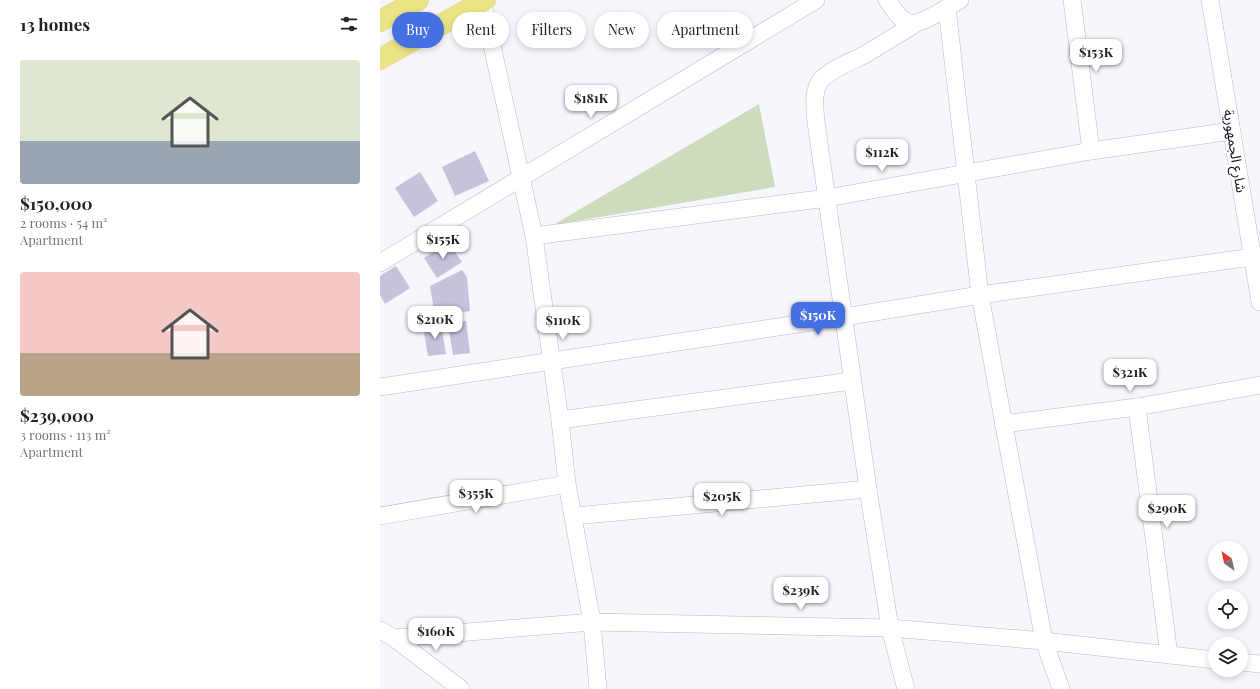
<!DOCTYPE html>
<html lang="en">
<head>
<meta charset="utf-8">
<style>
  :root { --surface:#fff; --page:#f6f6f6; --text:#202124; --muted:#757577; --accent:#4470e2 }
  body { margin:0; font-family:"Playfair Display","Noto Sans Arabic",serif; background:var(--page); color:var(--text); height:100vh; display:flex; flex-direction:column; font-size:15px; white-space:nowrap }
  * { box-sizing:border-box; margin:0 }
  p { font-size:13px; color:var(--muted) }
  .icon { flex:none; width:22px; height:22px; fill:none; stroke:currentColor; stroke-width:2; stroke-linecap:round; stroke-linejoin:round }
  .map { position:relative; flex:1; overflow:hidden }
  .side { display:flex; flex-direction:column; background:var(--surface); width:380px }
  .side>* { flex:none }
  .banner { position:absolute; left:12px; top:12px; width:380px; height:36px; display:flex; gap:8px }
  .needle { width:26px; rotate:327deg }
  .controls { position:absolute; left:828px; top:541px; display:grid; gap:8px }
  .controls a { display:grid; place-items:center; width:40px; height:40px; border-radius:50%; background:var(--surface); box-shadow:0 2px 6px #0003; font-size:20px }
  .price { position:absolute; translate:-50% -34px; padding:0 9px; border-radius:8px; background:#fff; color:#222; font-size:13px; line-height:26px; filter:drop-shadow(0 1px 2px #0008) }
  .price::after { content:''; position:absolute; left:50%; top:24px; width:12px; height:9px; margin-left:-6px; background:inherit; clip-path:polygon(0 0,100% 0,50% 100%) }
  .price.selected { background:var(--accent); color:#fff }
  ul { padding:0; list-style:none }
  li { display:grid; align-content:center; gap:8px; height:212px; padding:0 20px }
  li span { display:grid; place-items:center; height:124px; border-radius:4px; color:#555 }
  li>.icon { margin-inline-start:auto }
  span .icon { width:72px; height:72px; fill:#fffc; stroke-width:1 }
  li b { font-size:17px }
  h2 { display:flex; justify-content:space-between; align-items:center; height:48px; padding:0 20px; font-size:17px }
  .pill { padding:0 14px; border-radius:18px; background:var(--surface); box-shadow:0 2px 6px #0003; font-size:14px; line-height:36px }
  .pill.selected { background:var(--accent); color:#fff }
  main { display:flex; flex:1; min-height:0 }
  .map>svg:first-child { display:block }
  .green { fill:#cddcbd }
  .building { fill:#c5c2dc }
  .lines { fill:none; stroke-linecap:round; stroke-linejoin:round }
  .minor-casing { stroke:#b9b6d0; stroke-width:18 }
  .major-casing { stroke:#d4d4d6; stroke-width:22 }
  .minor { stroke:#fff; stroke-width:17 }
  .major { stroke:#ebe485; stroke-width:21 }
  .labels { text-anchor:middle; stroke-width:3.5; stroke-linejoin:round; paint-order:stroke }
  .street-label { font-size:14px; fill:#12111a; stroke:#fff }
</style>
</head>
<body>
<main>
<section class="side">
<h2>13 homes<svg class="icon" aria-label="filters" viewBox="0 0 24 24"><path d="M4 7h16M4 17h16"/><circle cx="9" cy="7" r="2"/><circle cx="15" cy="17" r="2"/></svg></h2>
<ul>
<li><span style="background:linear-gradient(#dfe7d0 65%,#9aa5b1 0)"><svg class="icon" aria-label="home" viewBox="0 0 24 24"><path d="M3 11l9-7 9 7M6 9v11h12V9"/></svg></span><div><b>$150,000</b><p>2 rooms · 54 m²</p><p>Apartment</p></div></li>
<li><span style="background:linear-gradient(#f6c9c9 65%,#b9a48a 0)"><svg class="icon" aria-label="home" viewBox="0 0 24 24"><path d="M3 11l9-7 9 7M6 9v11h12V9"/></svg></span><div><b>$239,000</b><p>3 rooms · 113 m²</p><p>Apartment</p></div></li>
</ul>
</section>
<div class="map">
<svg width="880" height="689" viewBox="0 0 880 689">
  <rect width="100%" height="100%" fill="#f7f6fc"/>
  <polygon class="green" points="379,104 395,187 173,225"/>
  <g class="building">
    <polygon points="95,151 109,181 75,196 62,167"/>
    <polygon points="40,172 58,201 34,217 15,188"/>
    <polygon points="68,242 82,262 57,278 44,258"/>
    <polygon points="16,266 30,288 5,304 0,295 0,276"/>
    <polygon points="82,270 87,277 90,311 55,316 50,286"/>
    <polygon points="86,321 90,353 73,355 68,324"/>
    <polygon points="61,324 66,354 48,356 43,327"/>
  </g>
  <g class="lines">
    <defs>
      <g id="minor">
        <polyline points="102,0 154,236 180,420 187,484 212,622 218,689"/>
        <path d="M507 0C513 8 519 20 529 23 541 26 569 6 580 0"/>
        <polyline points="692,0 711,151"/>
        <polyline points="830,0 880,302"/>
        <polyline points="567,8 600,295 664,641 681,689"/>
        <polyline points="154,236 447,198 711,151 852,131"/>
        <polyline points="0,263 436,0"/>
        <polyline points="0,387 464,317 600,295 880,256"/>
        <polyline points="757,407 789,655"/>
        <polyline points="180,420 472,381"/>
        <polyline points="623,424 757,407 880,385"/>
        <polyline points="0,516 187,484"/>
        <polyline points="194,516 488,489"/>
        <polyline points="0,630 14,638 212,622 510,628 664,641 835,660"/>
        <polyline points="14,638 81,689"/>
        <polyline points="861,662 880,664"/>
        <path d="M526 689 510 628 488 489 436 122C435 109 432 91 441 80 449 70 474 60 486 54 502 44 519 34 535 24"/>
      </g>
      <g id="major">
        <polyline points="0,21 38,0"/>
        <polyline points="0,59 105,0"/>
      </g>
    </defs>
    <use href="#minor" class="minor-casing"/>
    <use href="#major" class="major-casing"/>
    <use href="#minor" class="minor"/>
    <use href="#major" class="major"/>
  </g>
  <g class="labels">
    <g class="street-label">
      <text transform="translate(855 151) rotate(81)" y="5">شارع الجمهورية</text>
    </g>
  </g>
</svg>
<div class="controls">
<a><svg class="needle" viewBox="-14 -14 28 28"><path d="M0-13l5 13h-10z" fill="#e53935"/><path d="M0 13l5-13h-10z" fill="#757577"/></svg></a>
<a><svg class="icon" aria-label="locate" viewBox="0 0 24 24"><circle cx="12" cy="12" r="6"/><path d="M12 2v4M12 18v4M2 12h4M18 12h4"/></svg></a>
<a><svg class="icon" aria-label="layers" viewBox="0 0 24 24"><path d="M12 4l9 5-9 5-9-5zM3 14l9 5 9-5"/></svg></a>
</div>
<b class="price" style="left:716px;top:73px">$153K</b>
<b class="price" style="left:211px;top:119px">$181K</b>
<b class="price" style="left:502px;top:173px">$112K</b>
<b class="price" style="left:63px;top:260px">$155K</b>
<b class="price selected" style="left:438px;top:336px">$150K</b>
<b class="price" style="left:55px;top:340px">$210K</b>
<b class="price" style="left:183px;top:341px">$110K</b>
<b class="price" style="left:750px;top:393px">$321K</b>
<b class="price" style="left:96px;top:514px">$355K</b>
<b class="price" style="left:342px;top:517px">$205K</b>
<b class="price" style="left:787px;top:529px">$290K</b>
<b class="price" style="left:421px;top:611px">$239K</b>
<b class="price" style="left:56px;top:652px">$160K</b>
<div class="banner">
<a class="pill selected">Buy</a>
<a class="pill">Rent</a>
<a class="pill">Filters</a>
<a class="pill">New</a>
<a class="pill">Apartment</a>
</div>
</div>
</main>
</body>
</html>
